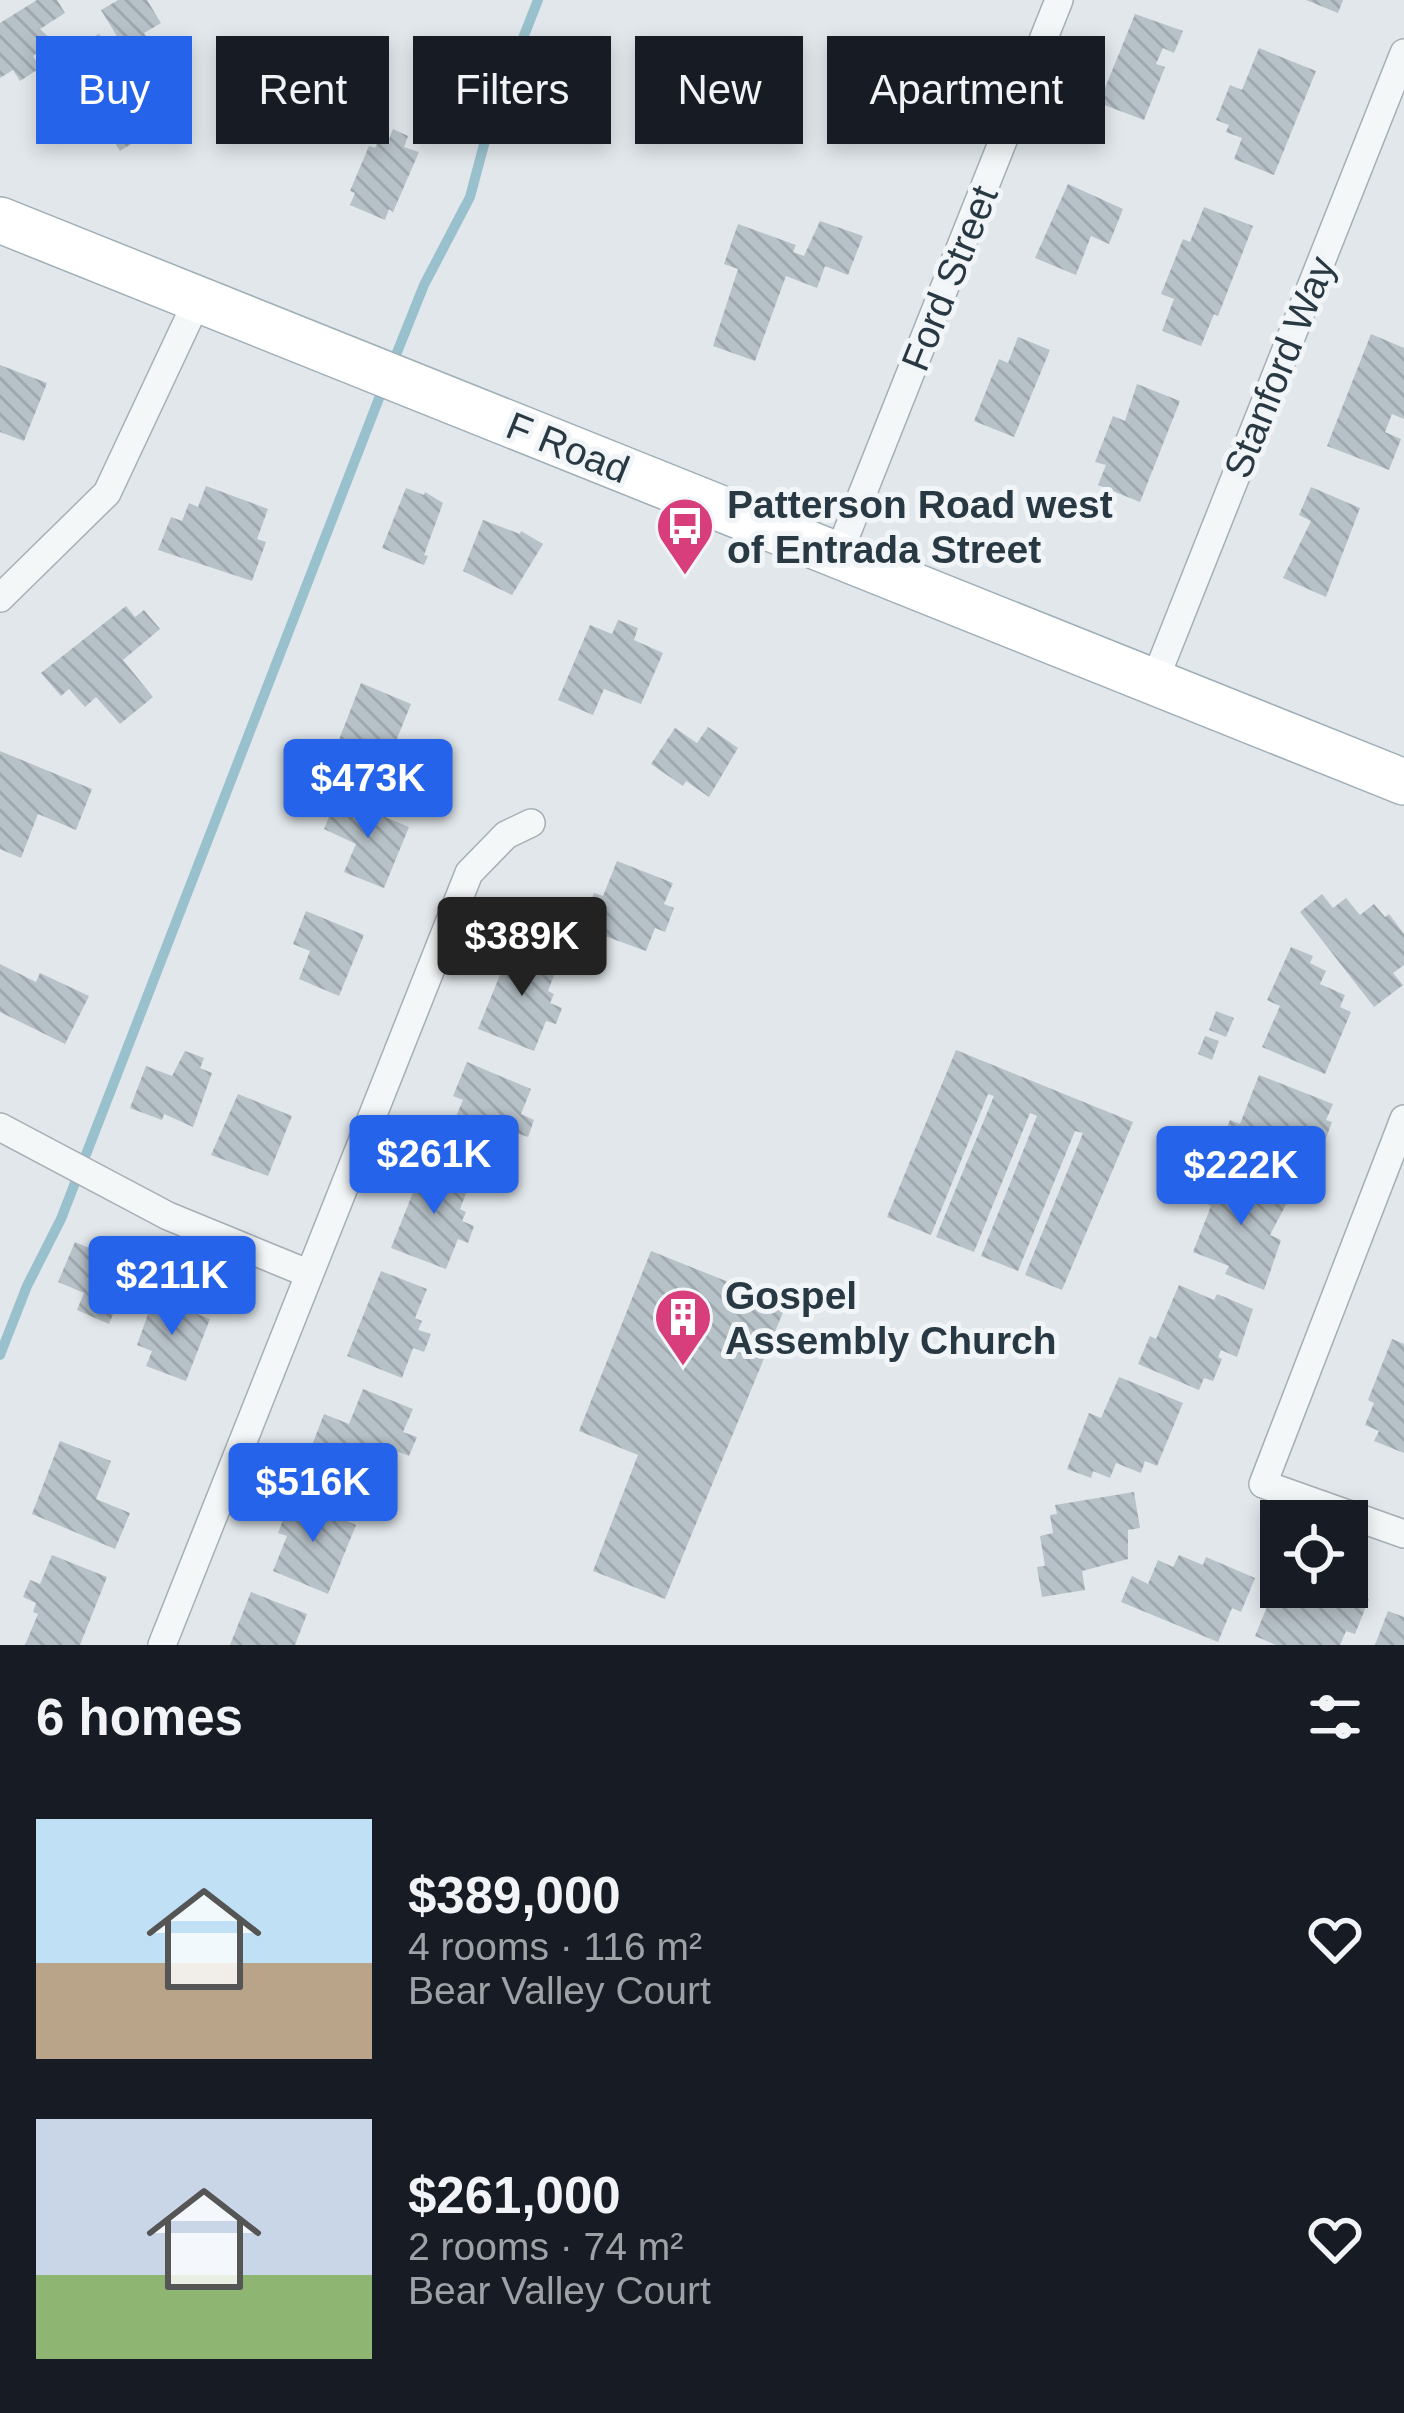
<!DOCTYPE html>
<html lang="en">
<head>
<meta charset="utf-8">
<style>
  :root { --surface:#171b24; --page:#20242c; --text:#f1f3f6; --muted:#9ea1a6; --accent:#2563eb }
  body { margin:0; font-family:Helvetica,sans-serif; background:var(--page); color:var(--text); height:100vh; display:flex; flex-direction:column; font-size:45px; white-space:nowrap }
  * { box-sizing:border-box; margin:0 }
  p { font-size:39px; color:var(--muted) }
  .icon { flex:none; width:66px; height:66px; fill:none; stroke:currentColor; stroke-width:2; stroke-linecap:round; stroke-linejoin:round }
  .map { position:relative; height:1645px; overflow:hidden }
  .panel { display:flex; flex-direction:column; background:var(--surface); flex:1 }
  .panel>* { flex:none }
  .banner { position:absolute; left:36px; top:36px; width:1332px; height:108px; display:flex; gap:24px }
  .controls { position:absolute; left:1260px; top:1500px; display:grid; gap:24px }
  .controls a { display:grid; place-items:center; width:108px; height:108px; border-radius:0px; background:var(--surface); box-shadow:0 6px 18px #0003; font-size:60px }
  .price { position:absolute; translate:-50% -102px; padding:0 27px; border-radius:12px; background:var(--accent); color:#fff; font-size:39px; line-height:78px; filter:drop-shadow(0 3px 6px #0008) }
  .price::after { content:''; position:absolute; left:50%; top:72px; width:36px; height:27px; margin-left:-18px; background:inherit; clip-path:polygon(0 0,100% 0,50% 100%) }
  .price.on { background:#222; color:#fff }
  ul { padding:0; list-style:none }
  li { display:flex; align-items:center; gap:36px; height:300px; padding:0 36px }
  li span { display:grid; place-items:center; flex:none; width:336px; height:240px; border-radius:0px; color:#555 }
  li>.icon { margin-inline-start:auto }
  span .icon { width:144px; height:144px; fill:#fffc; stroke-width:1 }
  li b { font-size:51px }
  h2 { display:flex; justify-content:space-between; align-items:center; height:144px; padding:0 36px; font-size:51px }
  .tag { padding:0 42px; border-radius:0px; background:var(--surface); box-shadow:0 6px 18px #0003; font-size:42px; line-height:108px }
  .tag.on { background:var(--accent); color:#fff }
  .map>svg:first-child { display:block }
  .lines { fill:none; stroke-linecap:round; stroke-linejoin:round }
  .stream { stroke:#99c0cd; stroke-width:10 }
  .building { fill:url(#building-back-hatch) }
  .street-casing { stroke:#a6afb5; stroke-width:30 }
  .primary-casing { stroke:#9fafb7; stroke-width:48 }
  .street { stroke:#f4f7f8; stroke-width:27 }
  .primary { stroke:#fff; stroke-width:45 }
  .labels { text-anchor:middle; stroke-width:10; stroke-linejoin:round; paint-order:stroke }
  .street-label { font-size:39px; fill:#283943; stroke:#f1f5f8 }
  .poi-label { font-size:39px; font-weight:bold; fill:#283943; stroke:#f1f5f8; text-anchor:start }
</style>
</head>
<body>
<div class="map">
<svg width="1404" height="1645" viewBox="0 0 1404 1645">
  <defs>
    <pattern id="building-back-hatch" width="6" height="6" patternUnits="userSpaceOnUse" patternTransform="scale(3)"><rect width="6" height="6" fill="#b7c2c8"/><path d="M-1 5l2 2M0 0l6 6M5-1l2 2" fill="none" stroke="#9da7ad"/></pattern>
  </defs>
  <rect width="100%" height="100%" fill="#e1e7eb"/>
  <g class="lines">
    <g class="stream">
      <polyline points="392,365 424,285 470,197 490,122 538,0"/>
      <polyline points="0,1355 27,1286 61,1219 383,388"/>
    </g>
  </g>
  <g class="building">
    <polygon points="37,0 57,0 65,13 40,29 53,41 33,56 40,68 20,81 13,70 0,78 0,23"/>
    <polygon points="118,0 147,0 161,23 144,33 158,56 172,48 185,68 170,77 184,99 163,112 101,10"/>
    <polygon points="1306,0 1343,0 1338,13"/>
    <polygon points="1135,14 1183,31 1174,53 1163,48 1156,64 1165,67 1144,120 1099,103"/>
    <polygon points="99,34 158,127 120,151 101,121 90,128 83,116 94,109 61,55"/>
    <polygon points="1259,48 1316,71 1274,175 1234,159 1242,138 1226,132 1229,125 1216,120 1230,85 1242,90"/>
    <polygon points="393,129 408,136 404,147 419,152 393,212 389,209 385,220 350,205 355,193 350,191 369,146 375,148 381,135 389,139"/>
    <polygon points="1068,184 1123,209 1109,244 1091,236 1076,275 1035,258"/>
    <polygon points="1204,207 1253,226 1218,316 1214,314 1201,346 1162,331 1174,299 1161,294 1183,239 1190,242"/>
    <polygon points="820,221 863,236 848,275 825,266 817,288 786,276 755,361 713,346 738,269 724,264 738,224 796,245 793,252 804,256"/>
    <polygon points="1371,334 1404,348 1404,419 1392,414 1385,432 1401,439 1389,470 1327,446"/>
    <polygon points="1018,337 1050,350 1014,437 974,421 999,359 1008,363"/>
    <polygon points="0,365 47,383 24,441 0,432"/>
    <polygon points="1137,384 1180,401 1140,502 1098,485 1106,465 1095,462 1113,416 1125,421"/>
    <polygon points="206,486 268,509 257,539 266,542 252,581 158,550 171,517 182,521 189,503 198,507"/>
    <polygon points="1311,487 1360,508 1326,597 1283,578 1311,521 1299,515"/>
    <polygon points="406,488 424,495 425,492 443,503 424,555 428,556 424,565 382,548"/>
    <polygon points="483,520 520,534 521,531 543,544 512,595 463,571"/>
    <polygon points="126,606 135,617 144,610 160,629 123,660 153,697 120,724 96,697 85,707 69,689 61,696 41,673"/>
    <polygon points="618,620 638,628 634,640 663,653 641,704 604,689 593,715 558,700 590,625 612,634"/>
    <polygon points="361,683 411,704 396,741 432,756 418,791 333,755"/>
    <polygon points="708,727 738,748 709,797 686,781 683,786 651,764 675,728 697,743"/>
    <polygon points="0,751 92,789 76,830 38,814 21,858 0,849"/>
    <polygon points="337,797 409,827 384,888 344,872 356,844 324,829"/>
    <polygon points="617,861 673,883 664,904 674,908 665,932 655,928 646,951 580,927 594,893 603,896"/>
    <polygon points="1322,894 1333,908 1346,898 1360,915 1374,904 1385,917 1389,914 1404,934 1404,965 1393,973 1403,985 1374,1007 1300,912"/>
    <polygon points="306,911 364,935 339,996 299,979 310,951 293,944"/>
    <polygon points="513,943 559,962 548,991 554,994 550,1003 562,1008 556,1024 546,1021 534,1051 478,1029"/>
    <polygon points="1291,947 1313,956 1310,963 1326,971 1320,984 1345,995 1340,1007 1351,1012 1325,1074 1262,1047 1280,1006 1267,1000"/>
    <polygon points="0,964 36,982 40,973 89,996 65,1044 0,1012"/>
    <polygon points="1216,1011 1234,1018 1226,1037 1209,1030"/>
    <polygon points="1205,1036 1219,1041 1212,1060 1198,1054"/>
    <polygon points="956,1050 1133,1122 1062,1290 1025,1275 1083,1133 1075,1131 1018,1271 981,1256 1037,1116 1030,1113 974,1252 936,1237 994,1096 988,1094 931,1235 887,1217"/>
    <polygon points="185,1051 204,1058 200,1068 212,1073 193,1127 164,1114 162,1120 130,1108 146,1066 172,1076"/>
    <polygon points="467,1062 531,1089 521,1114 534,1120 528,1137 514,1132 503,1158 448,1135 463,1100 453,1096"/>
    <polygon points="1259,1075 1333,1104 1326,1120 1332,1122 1326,1138 1320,1135 1315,1147 1321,1150 1308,1182 1219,1147 1230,1120 1240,1124"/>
    <polygon points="238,1094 292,1116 268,1176 211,1155"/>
    <polygon points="425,1162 471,1181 460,1209 466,1212 462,1221 474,1226 468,1243 458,1239 446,1269 391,1248"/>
    <polygon points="1226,1171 1290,1197 1270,1235 1281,1240 1264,1290 1225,1274 1229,1266 1193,1252 1211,1206 1195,1199 1202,1182 1218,1189"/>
    <polygon points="75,1242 133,1266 109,1324 77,1310 84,1293 58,1282"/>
    <polygon points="651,1251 786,1305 665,1599 593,1571 638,1455 579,1431"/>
    <polygon points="381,1271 427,1289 415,1318 422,1321 418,1330 431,1334 424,1352 413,1348 402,1378 347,1356"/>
    <polygon points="1179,1285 1214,1300 1217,1294 1253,1309 1237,1357 1221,1350 1218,1357 1222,1359 1213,1381 1204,1378 1199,1390 1138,1364 1150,1336 1156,1339"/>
    <polygon points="154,1297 210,1319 186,1381 146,1366 152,1351 137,1345"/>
    <polygon points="1392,1339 1404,1344 1404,1453 1374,1441 1379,1431 1365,1425 1374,1403 1368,1400"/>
    <polygon points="1119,1377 1183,1403 1157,1466 1145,1461 1141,1473 1116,1463 1110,1478 1093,1471 1091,1478 1067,1469 1089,1413 1101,1418"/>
    <polygon points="363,1389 413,1409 403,1432 417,1437 409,1456 396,1451 385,1480 309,1453 324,1414 349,1424"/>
    <polygon points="60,1441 111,1461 96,1499 130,1513 115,1549 32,1514"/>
    <polygon points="1134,1492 1140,1528 1128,1530 1128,1559 1082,1571 1085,1590 1042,1597 1037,1567 1045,1566 1040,1536 1053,1533 1050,1515 1057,1514 1055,1505"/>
    <polygon points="292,1497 356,1525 328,1594 273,1571 287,1536 278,1533"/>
    <polygon points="52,1555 107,1577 80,1645 25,1645 38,1614 33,1612 36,1603 23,1597 30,1580 40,1584"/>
    <polygon points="1179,1555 1203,1565 1206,1557 1255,1578 1241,1612 1232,1608 1218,1642 1121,1602 1132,1576 1148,1584 1158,1560 1173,1567"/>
    <polygon points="1281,1572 1281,1587 1339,1587 1369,1599 1355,1634 1346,1631 1340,1645 1276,1645 1255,1636"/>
    <polygon points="251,1592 307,1614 295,1645 230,1645"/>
    <polygon points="1388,1611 1404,1617 1404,1645 1375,1645"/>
  </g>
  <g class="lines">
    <defs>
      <g id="street">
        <polyline points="838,555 1059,0"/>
        <polyline points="0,598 107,493 198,299"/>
        <polyline points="1154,682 1404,53"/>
        <polyline points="1404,1119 1263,1484 1404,1534"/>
        <polyline points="0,1127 168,1216 307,1273"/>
        <polyline points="162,1645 469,873 506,835 531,823"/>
      </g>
      <polyline id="primary" points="0,220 1404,782"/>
    </defs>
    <use href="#street" class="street-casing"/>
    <use href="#primary" class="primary-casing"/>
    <use href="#street" class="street"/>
    <use href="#primary" class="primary"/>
  </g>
  <defs>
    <symbol id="bus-pin" viewBox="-11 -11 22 30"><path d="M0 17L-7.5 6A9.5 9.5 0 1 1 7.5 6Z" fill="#d83d7c" stroke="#f1f5f8"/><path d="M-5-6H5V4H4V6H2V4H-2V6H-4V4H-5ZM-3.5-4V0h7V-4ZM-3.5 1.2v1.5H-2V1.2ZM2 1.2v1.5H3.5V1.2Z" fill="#fff"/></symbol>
    <symbol id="building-pin" viewBox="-11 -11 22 30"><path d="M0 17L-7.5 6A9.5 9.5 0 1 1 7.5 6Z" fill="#d83d7c" stroke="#f1f5f8"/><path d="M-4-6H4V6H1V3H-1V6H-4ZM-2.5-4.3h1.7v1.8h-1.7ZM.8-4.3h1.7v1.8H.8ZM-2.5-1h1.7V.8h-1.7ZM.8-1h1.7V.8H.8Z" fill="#fff"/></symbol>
  </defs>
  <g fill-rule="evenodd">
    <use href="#bus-pin" x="652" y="493" width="66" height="90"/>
    <use href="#building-pin" x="650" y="1284" width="66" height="90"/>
  </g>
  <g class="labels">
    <g class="street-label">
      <text transform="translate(949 278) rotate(-68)" y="14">Ford Street</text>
      <text transform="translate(1279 367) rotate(-68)" y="14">Stanford Way</text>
      <text transform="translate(568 447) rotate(22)" y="14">F Road</text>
    </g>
    <g class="poi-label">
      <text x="727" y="518">Patterson Road west<tspan x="727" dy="45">of Entrada Street</tspan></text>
      <text x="725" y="1309">Gospel<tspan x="725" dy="45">Assembly Church</tspan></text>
    </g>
  </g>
</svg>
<div class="controls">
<a><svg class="icon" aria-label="locate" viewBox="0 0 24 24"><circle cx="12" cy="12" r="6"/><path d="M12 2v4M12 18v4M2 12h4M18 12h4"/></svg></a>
</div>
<b class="price" style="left:368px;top:841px">$473K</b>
<b class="price on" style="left:522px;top:999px">$389K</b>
<b class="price" style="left:434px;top:1217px">$261K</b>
<b class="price" style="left:1241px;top:1228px">$222K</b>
<b class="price" style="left:172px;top:1338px">$211K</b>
<b class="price" style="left:313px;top:1545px">$516K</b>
<div class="banner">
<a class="tag on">Buy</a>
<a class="tag">Rent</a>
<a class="tag">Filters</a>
<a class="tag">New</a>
<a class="tag">Apartment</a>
</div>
</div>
<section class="panel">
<h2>6 homes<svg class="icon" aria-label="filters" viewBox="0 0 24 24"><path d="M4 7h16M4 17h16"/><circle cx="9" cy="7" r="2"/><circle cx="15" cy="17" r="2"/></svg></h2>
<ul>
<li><span style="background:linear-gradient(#bfe0f5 60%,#b9a48a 0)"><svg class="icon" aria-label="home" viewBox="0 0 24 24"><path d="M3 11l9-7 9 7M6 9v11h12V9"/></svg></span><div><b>$389,000</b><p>4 rooms · 116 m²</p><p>Bear Valley Court</p></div><svg class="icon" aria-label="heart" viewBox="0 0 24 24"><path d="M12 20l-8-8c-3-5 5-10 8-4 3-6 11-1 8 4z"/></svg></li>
<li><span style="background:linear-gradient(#c9d6e8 65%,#8fb573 0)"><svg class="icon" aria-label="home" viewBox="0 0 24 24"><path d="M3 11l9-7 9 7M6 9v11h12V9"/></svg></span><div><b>$261,000</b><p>2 rooms · 74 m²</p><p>Bear Valley Court</p></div><svg class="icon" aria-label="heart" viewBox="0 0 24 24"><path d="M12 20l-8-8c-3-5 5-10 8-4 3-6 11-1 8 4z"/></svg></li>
</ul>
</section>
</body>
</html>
